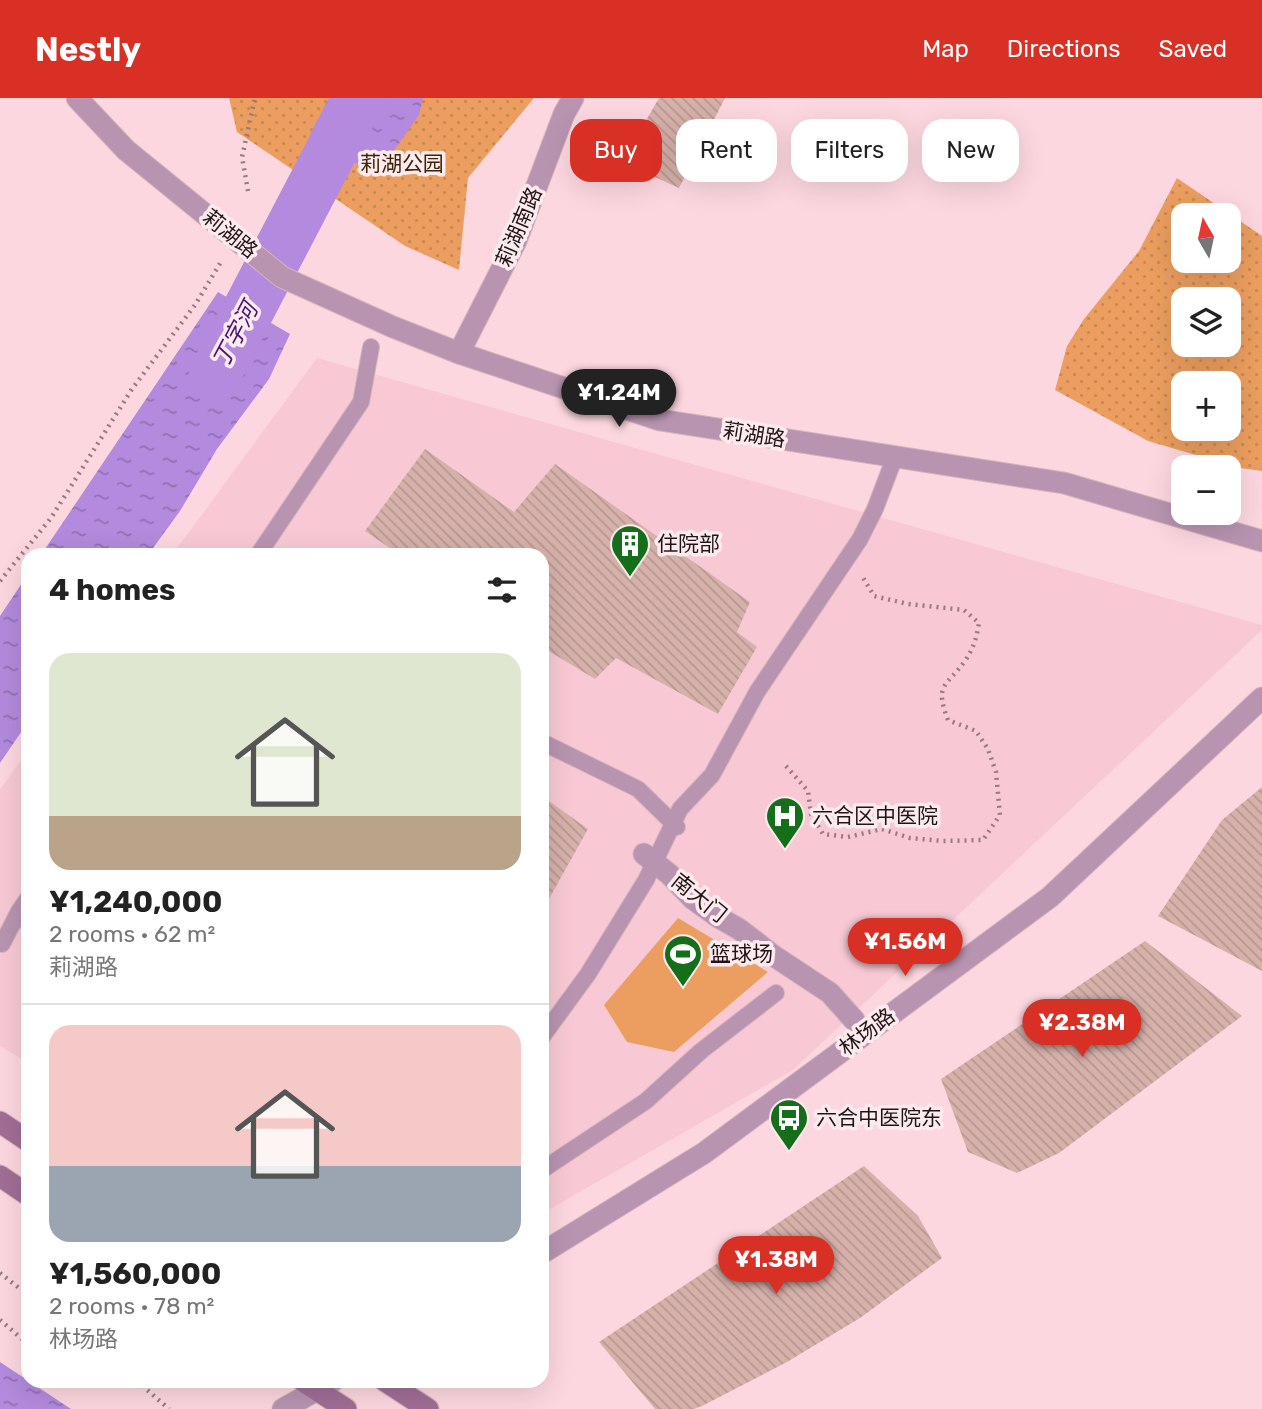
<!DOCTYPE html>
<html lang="en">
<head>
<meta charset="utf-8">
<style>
  :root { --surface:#fff; --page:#f2f2f2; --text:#222; --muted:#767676; --line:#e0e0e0; --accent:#d93025 }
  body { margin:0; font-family:Rubik,"Noto Sans SC",sans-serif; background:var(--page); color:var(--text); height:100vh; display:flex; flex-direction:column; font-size:26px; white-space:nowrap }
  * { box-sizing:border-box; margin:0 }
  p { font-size:23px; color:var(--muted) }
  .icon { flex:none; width:38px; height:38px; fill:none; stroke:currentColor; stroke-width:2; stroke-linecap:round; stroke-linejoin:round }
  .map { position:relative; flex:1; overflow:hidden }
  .details { position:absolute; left:21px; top:450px; width:528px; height:840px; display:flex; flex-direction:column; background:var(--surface); border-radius:21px; box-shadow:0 7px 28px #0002 }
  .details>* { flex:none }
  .top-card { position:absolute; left:570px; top:21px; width:586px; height:63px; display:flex; gap:14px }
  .needle { width:46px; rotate:351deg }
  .fabs { position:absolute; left:1171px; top:105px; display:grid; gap:14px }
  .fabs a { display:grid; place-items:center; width:70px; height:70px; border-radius:14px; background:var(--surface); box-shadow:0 7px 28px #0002; font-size:35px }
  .price { position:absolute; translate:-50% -60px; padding:0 16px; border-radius:24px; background:var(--accent); color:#fff; font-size:23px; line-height:46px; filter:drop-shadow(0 2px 4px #0008) }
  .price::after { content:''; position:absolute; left:50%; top:42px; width:21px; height:16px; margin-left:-10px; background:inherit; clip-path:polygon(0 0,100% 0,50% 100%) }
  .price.selected { background:#222; color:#fff }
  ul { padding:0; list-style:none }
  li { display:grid; align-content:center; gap:14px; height:371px; padding:0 28px }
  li+li { border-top:2px solid var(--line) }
  li span { display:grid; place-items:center; height:217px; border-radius:21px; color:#555 }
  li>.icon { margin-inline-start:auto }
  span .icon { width:126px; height:126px; fill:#fffc; stroke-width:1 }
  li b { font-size:30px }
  h2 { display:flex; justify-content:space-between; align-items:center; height:84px; padding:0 28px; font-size:30px }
  .tag { padding:0 24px; border-radius:21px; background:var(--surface); box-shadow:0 7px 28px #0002; font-size:24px; line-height:63px }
  .tag.selected { background:var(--accent); color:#fff }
  header { display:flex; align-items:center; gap:42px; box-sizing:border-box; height:98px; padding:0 35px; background:var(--accent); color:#fff }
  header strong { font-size:33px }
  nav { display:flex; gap:38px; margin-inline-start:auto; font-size:24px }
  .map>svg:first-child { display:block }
  .built { fill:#f8c9d4 }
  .park { fill:url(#park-dots); fill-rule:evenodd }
  .garden { fill:#eb9e5f }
  .water { fill:url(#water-ripples) }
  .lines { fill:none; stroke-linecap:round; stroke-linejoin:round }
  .river { stroke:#b38add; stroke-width:52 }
  .building { fill:url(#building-back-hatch) }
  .service-casing { stroke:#d5b4bc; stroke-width:18 }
  .minor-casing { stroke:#d5b4bc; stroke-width:23 }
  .tertiary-casing { stroke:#d5b4bc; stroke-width:23 }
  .secondary-casing { stroke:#d5b4bc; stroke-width:23 }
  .path { stroke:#967b81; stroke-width:4.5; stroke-dasharray:2 5; stroke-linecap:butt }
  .service { stroke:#b894b0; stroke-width:16 }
  .minor { stroke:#b894b0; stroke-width:21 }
  .tertiary { stroke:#b894b0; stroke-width:21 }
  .secondary { stroke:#a16e96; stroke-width:21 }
  .labels { text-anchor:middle; stroke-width:7; stroke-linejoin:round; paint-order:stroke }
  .park-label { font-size:21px; fill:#402205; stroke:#fbebee }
  .street-label { font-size:21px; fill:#211417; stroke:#fbebee }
  .poi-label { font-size:21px; fill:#211417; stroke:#fbebee; text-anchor:start }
  .water-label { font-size:23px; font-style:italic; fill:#4c1275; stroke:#fbebee }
</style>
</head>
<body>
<header>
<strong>Nestly</strong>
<nav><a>Map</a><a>Directions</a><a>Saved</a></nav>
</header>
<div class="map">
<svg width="1262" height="1311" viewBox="0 0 1262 1311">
  <defs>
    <pattern id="park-dots" width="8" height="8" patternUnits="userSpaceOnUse" patternTransform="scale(1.75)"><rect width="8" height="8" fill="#eb9e5f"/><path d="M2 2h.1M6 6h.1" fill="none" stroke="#c98752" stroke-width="1.8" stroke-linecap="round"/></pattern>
    <pattern id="water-ripples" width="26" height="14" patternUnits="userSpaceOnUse" patternTransform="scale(1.75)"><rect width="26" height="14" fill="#b38add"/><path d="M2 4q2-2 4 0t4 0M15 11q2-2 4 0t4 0" fill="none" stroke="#9170b2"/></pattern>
    <pattern id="building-back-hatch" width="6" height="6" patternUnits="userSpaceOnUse" patternTransform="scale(1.75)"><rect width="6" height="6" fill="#d6b1aa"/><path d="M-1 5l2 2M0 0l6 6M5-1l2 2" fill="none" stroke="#b79792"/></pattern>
  </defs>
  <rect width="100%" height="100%" fill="#fdd7e0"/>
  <g class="built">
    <polygon points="317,260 1262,527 1262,532 793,972 543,1115 542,457 172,457"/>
    <polygon points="28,653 28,965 0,948 0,691"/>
  </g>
  <g class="park">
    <polygon points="229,0 534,0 468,80 459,172 405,148 237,34"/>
    <path d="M1177 80 1262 138V373L1240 370 1148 343 1055 292 1067 248 1084 221 1139 153ZM1183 117H1228V163H1183ZM1183 201H1228V247H1183ZM1183 285H1228V331H1183Z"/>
  </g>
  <polygon class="garden" points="678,820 768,874 674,954 627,944 604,907"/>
  <g class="water">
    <polygon points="329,0 423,0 419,17 376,78 310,36"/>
    <polygon points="218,194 290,236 269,281 217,351 180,413 148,457 41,457"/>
    <polygon points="28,476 28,624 0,665 0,518"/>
    <polygon points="0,1264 71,1311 0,1311"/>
  </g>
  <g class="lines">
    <polyline class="river" points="215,276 359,0"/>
  </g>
  <g class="building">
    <polygon points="659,0 725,0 679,90 622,64"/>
    <polygon points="425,351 514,414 555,366 750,504 737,534 757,549 718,616 616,560 595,581 542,549 542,457 400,457 365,433"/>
    <polygon points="1262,689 1262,873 1158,818 1222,722"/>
    <polygon points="542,698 588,731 545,808 542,806"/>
    <polygon points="1145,843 1242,918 1059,1055 1017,1075 968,1054 941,981"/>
    <polygon points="864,1068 918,1118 942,1160 860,1220 787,1264 702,1308 694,1311 655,1311 599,1244"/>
  </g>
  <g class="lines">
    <defs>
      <g id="service">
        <polyline points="258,457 361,304 371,249"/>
        <polyline points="542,644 638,691 677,729"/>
        <polyline points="27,825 28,826"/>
        <polyline points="2,846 19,813 28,800"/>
        <polyline points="542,939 588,876 646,782 680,711 712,677 757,594 860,441 875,411 891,369"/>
        <polyline points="542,1072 646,1003 701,953 776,895"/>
      </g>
      <g id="minor">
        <polyline points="459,255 516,143 564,16 573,0"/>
        <polyline points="644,756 669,776 693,801 718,819 739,831 774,858 830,895 854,922"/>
      </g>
      <g id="tertiary">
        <polyline points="77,0 126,52 282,179 393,229 459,255 660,322 1064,385 1262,443"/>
        <polyline points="542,1155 704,1055 1050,799 1262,600"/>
        <polyline points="283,1311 333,1283"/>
      </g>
      <g id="secondary">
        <polyline points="0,1024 28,1043"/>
        <polyline points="0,1078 28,1097"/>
        <polyline points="303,1283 346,1311"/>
        <polyline points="385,1283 428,1311"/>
      </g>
    </defs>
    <use href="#service" class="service-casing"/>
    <use href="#minor" class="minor-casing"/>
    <use href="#tertiary" class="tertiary-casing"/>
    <use href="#secondary" class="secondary-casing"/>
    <g class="path">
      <polyline points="248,93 242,59 255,0"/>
      <polyline points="0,483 51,420 132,291 195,207 222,162"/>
      <path d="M786 668 808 693 811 716 823 736 848 739 882 731 910 740 943 743 983 742 1000 717 996 674 988 651 976 633 948 622C934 586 946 589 965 563 973 551 977 539 979 525L964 512 908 506 874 498 862 478"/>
      <polyline points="0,1175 28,1197"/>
      <polyline points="0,1222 28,1246"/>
      <polyline points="137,1283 169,1311"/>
    </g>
    <use href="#service" class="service"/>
    <use href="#minor" class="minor"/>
    <use href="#tertiary" class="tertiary"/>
    <use href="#secondary" class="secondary"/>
  </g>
  <defs>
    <symbol id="building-pin" viewBox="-11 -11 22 30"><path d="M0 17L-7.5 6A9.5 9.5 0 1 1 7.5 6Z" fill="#156e19" stroke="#fbebee"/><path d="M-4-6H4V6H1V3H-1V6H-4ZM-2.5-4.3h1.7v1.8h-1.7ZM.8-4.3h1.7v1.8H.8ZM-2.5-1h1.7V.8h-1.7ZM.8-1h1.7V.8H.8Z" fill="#fff"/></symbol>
    <symbol id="hospital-pin" viewBox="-11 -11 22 30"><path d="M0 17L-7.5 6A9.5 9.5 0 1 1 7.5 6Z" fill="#156e19" stroke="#fbebee"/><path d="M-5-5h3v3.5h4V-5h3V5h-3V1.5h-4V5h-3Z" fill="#fff"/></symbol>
    <symbol id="stadium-pin" viewBox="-11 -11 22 30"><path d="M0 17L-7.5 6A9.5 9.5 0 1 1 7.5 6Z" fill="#156e19" stroke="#fbebee"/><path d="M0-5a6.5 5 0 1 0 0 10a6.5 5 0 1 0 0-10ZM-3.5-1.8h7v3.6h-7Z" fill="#fff"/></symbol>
    <symbol id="bus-pin" viewBox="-11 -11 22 30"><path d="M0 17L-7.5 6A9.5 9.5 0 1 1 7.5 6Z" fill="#156e19" stroke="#fbebee"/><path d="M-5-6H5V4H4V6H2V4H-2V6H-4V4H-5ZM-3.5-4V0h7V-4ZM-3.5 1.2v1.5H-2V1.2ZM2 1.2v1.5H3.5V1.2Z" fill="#fff"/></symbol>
  </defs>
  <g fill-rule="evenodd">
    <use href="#building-pin" x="608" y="424" width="44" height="60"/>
    <use href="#hospital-pin" x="763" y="696" width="44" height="60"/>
    <use href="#stadium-pin" x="661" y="834" width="44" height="60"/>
    <use href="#bus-pin" x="767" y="998" width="44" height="60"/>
  </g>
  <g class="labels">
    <g class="park-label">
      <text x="402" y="73">莉湖公园</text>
    </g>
    <g class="street-label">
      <text transform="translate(519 129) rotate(-67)" y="7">莉湖南路</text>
      <text transform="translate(230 136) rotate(39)" y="7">莉湖路</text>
      <text transform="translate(754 337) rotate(9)" y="7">莉湖路</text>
      <text transform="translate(699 800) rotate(39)" y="7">南大门</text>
      <text transform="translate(867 934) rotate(-37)" y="7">林场路</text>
    </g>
    <g class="poi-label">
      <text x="657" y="453">住院部</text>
      <text x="812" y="725">六合区中医院</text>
      <text x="710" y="863">篮球场</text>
      <text x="816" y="1027">六合中医院东</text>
    </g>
    <g class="water-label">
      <text transform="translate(235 237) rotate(-62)" y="8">丁字河</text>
    </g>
  </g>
</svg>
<div class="fabs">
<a><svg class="needle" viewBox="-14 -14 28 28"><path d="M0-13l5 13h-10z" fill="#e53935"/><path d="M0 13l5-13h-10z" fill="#767676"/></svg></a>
<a><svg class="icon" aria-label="layers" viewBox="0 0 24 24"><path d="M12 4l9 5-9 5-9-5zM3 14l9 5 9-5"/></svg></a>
<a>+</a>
<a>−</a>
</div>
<b class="price selected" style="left:619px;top:331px">¥1.24M</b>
<b class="price" style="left:905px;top:880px">¥1.56M</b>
<b class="price" style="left:1082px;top:961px">¥2.38M</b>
<b class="price" style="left:776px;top:1198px">¥1.38M</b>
<div class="top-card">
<a class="tag selected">Buy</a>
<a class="tag">Rent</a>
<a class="tag">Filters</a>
<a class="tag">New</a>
</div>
<section class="details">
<h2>4 homes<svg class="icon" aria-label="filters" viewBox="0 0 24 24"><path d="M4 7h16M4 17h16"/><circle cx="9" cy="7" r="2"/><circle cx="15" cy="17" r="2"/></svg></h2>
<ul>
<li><span style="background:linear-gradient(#dfe7d0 75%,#b9a48a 0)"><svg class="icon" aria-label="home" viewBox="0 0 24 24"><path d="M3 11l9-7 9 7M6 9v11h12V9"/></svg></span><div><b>¥1,240,000</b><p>2 rooms · 62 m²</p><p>莉湖路</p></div></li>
<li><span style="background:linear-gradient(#f6c9c9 65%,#9aa5b1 0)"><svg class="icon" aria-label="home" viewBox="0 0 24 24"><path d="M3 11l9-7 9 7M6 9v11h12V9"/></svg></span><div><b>¥1,560,000</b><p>2 rooms · 78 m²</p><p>林场路</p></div></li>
</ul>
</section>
</div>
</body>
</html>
